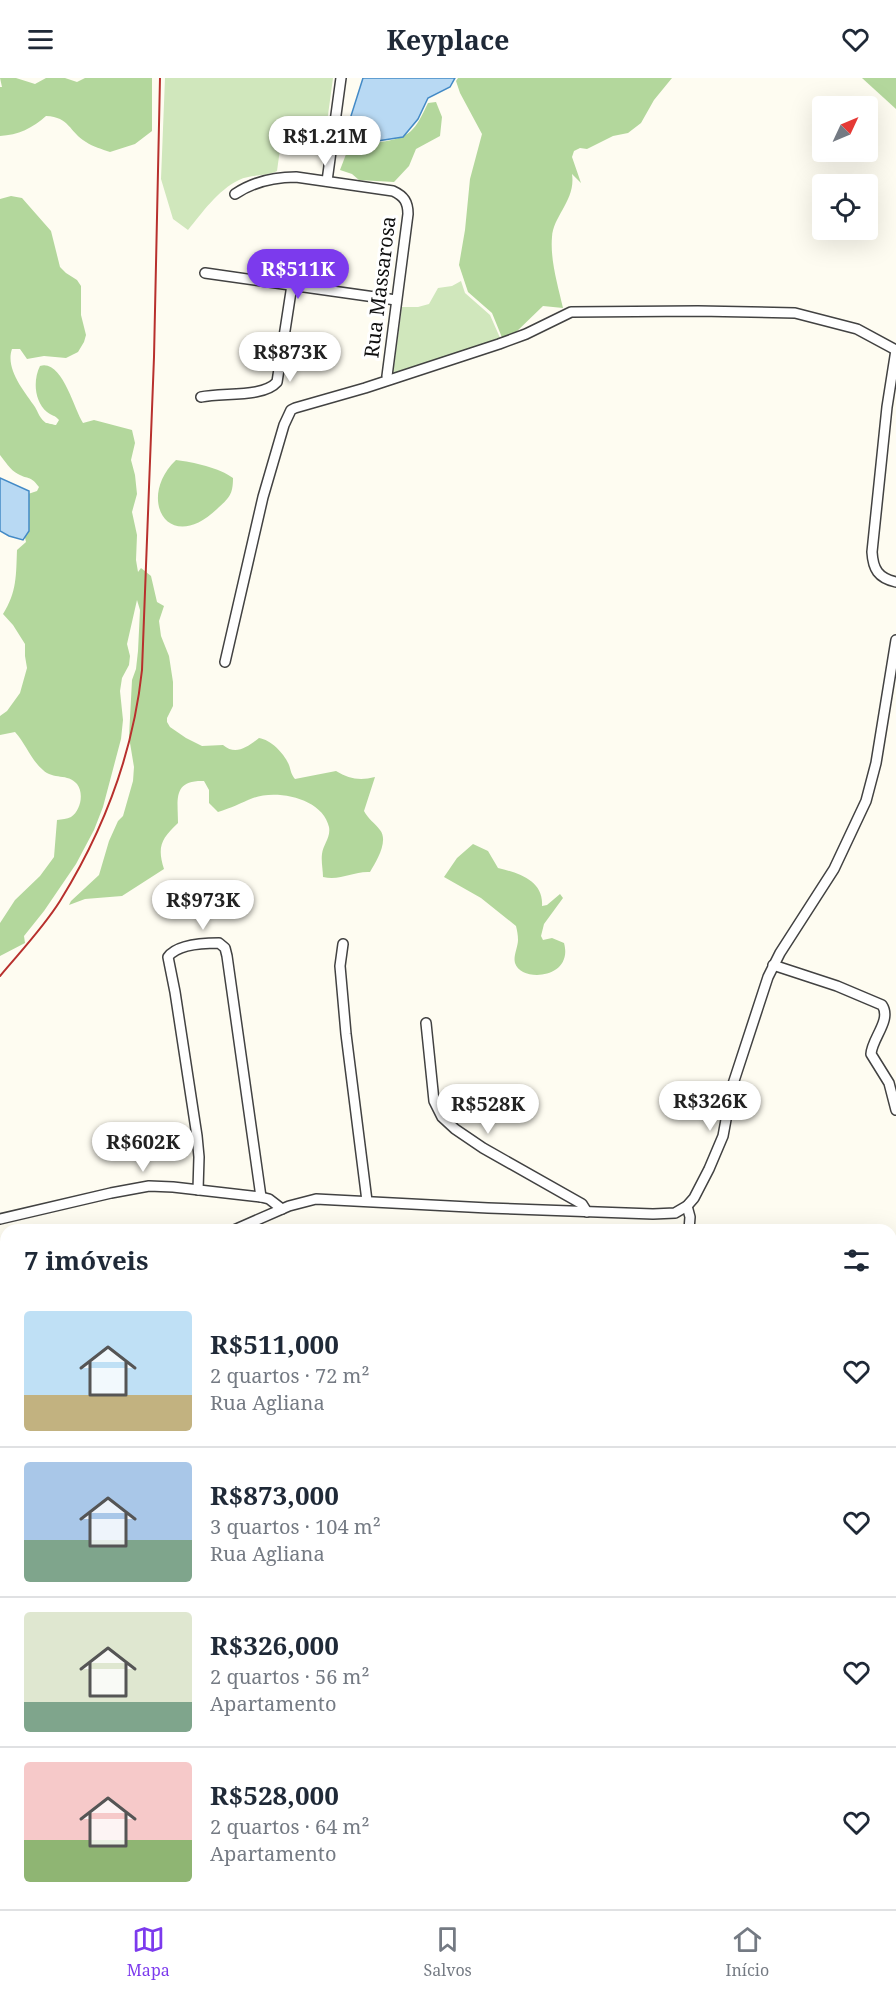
<!DOCTYPE html>
<html lang="pt">
<head>
<meta charset="utf-8">
<style>
  :root { --surface:#fff; --page:#f6f6f7; --text:#1f2937; --muted:#747a83; --line:#e0e1e3; --accent:#7c3aed }
  body { margin:0; font-family:"Noto Serif",serif; background:var(--page); color:var(--text); height:100vh; display:flex; flex-direction:column; font-size:22px; white-space:nowrap }
  * { box-sizing:border-box; margin:0 }
  p { font-size:20px; color:var(--muted) }
  .icon { flex:none; width:33px; height:33px; fill:none; stroke:currentColor; stroke-width:2; stroke-linecap:round; stroke-linejoin:round }
  .map { position:relative; flex:1; overflow:hidden }
  .drawer { position:absolute; left:0px; top:1146px; width:897px; height:686px; display:flex; flex-direction:column; background:var(--surface); border-radius:18px 18px 0 0; box-shadow:0 6px 24px #0002 }
  .drawer>* { flex:none }
  .needle { width:39px; rotate:46deg }
  .buttons { position:absolute; left:812px; top:18px; display:grid; gap:12px }
  .buttons a { display:grid; place-items:center; width:66px; height:66px; border-radius:6px; background:var(--surface); box-shadow:0 6px 24px #0002; font-size:30px }
  .price { position:absolute; translate:-50% -51px; padding:0 14px; border-radius:21px; background:#fff; color:#222; font-size:20px; line-height:39px; filter:drop-shadow(0 2px 3px #0008) }
  .price::after { content:''; position:absolute; left:50%; top:36px; width:18px; height:14px; margin-left:-9px; background:inherit; clip-path:polygon(0 0,100% 0,50% 100%) }
  .price.current { background:var(--accent); color:#fff }
  ul { padding:0; list-style:none }
  li { display:flex; align-items:center; gap:18px; height:150px; padding:0 24px }
  li+li { border-top:2px solid var(--line) }
  li span { display:grid; place-items:center; flex:none; width:168px; height:120px; border-radius:6px; color:#555 }
  li>.icon { margin-inline-start:auto }
  span .icon { width:72px; height:72px; fill:#fffc; stroke-width:1 }
  li b { font-size:26px }
  h2 { display:flex; justify-content:space-between; align-items:center; height:72px; padding:0 24px; font-size:26px }
  header { display:flex; justify-content:space-between; align-items:center; height:78px; padding:0 24px; background:var(--surface); font-size:27px; font-weight:700 }
  .menu { display:flex; justify-content:space-around; align-items:center; height:84px; border-top:2px solid var(--line); background:var(--surface); font-size:16px; color:var(--muted) }
  .menu a { display:grid; justify-items:center; gap:3px }
  .menu .current { color:var(--accent) }
  .map>svg:first-child { display:block }
  .green { fill:#d0e7bc }
  .forest { fill:#b3d79c }
  .water { fill:#b8d9f3; stroke:#438ac6; stroke-width:1.5 }
  .lines { fill:none; stroke-linecap:round; stroke-linejoin:round }
  .street-casing { stroke:#424242; stroke-width:12 }
  .street { stroke:#fff; stroke-width:9 }
  .rail { stroke:#b8302d; stroke-width:2 }
  .labels { text-anchor:middle; stroke-width:6; stroke-linejoin:round; paint-order:stroke }
  .street-label { font-size:20px; fill:#0f0f0f; stroke:#fff }
</style>
</head>
<body>
<header><svg class="icon" aria-label="menu" viewBox="0 0 24 24"><path d="M4 6h16M4 12h16M4 18h16"/></svg>Keyplace<svg class="icon" aria-label="heart" viewBox="0 0 24 24"><path d="M12 20l-8-8c-3-5 5-10 8-4 3-6 11-1 8 4z"/></svg></header>
<div class="map">
<svg width="896" height="1831" viewBox="0 0 896 1831">
  <rect width="100%" height="100%" fill="#fefcf1"/>
  <g class="green">
    <path d="M165 0H333L323 74 281 64 277 93C265 99 250 96 239 102 218 112 202 135 188 152L173 141 161 101Z"/>
    <polygon points="461,203 465,215 490,237 501,262 393,296 402,229 418,229 429,226 438,210 452,208"/>
  </g>
  <g class="forest">
    <path d="M0 0H16L35 6 46 0H65L77 4 85 0H152V53L135 66 110 74C102 71 93 69 86 64 69 54 70 39 46 38 33 50 18 57 0 58V9H2Z"/>
    <path d="M458 0H672L654 22 641 45 628 55 613 58 587 71 580 70 574 73 572 79 581 105 572 96C576 122 553 138 552 159 550 182 558 208 563 230L543 228 513 257 503 262 492 235 468 214 459 187 465 152 470 101 482 56 460 15 456 3Z"/>
    <polygon points="862,0 896,0 896,31"/>
    <path d="M436 24 442 39 440 58 416 71 409 88 394 104 359 102 352 96 340 92 348 71 352 65C362 68 371 66 380 64 411 60 415 52 428 25Z"/>
    <path d="M11 118 22 120 51 153 60 189 66 195 77 202 81 208V237L86 257 84 264 78 274 66 280 44 278 27 281 20 271H12C5 291 24 313 35 329 38 334 40 341 46 345 48 345 54 347 56 347L59 342C55 337 52 338 47 334 34 323 33 302 40 288 62 281 74 331 83 345L94 342 132 352 135 365 131 382 135 397 137 416 132 434 137 457 136 482 138 494 141 490 151 498 157 524 164 528 159 543 161 558 169 578 173 604V628L167 640V644L170 649 186 660 202 668 223 667C236 678 247 669 259 660 271 662 284 675 289 687 291 693 291 696 295 701L336 693C349 701 360 703 375 699L364 733C368 741 375 745 380 752 389 763 376 784 370 794 353 793 341 803 323 799 323 792 321 783 322 776 323 767 331 759 329 749 323 720 276 711 253 720 241 725 231 730 218 734L209 725V712L204 703C172 702 178 722 178 745 161 761 157 769 164 791L122 818 85 821 69 827 71 823 99 797 109 763 118 743 123 738 133 703 134 689 129 659 132 602 136 591 138 573 140 532 137 522 127 566 130 578 129 587 122 600 120 613 123 642 121 661 103 729 94 752 76 786 44 833 24 858 25 865 0 878V845L2 842 15 822 40 798 54 779 57 742C62 741 67 741 71 739 81 732 84 715 77 706 68 695 53 702 43 692 31 682 26 666 15 654L0 657V638L7 633 20 615 27 590 25 578V566L13 547 3 536C17 514 16 497 17 472L26 464 21 443 28 416 37 413 39 409C30 397 29 402 18 396 10 392 5 383 0 377V121Z"/>
    <path d="M176 382C193 384 220 390 233 400 233 417 229 420 217 431 168 478 136 420 176 382Z"/>
    <path d="M473 766 488 773 498 790C519 795 544 803 542 828L547 827 560 816 563 820 544 846 541 858 543 862 552 860 564 865C574 901 521 905 515 885 513 878 518 869 518 862 518 857 517 852 516 848L481 820 444 799 457 780Z"/>
    <polygon points="891,1176 896,1178 896,1497 891,1506"/>
    <polygon points="891,1559 896,1568 896,1591 891,1596"/>
    <polygon points="189,1826 256,1826 260,1829 268,1826 310,1826 301,1831 189,1831"/>
    <polygon points="459,1826 801,1826 804,1831 465,1831"/>
  </g>
  <g class="water">
    <polygon points="363,0 455,0 450,9 428,20 418,41 403,59 358,66 350,50 350,41"/>
    <polygon points="0,400 29,413 29,453 23,462 9,458 0,453"/>
  </g>
  <g class="lines">
    <defs>
      <g id="street">
        <polyline points="327,103 341,0"/>
        <path d="M235 116C253 104 275 99 296 99L393 113C404 118 408 124 408 136L387 298"/>
        <polyline points="205,195 396,222"/>
        <path d="M896 272 887 329 872 474C873 491 878 500 896 504"/>
        <path d="M201 319C222 314 263 320 277 304L292 207"/>
        <polyline points="225,584 263,419 284,347 291,332 295,330 365,310 499,266 526,256 571,234 698,233 795,235 857,251 896,272"/>
        <polyline points="343,866 340,888 346,956 367,1123"/>
        <path d="M773 887 837 908 882 927C892 942 872 960 871 976L889 1005 896 1032"/>
        <polyline points="426,945 434,1023 442,1039 455,1051 483,1070 582,1126 587,1134"/>
        <path d="M198 1112 199 1079 197 1058 175 914 168 879C177 866 204 865 219 865L225 870 227 878 261 1119"/>
        <polyline points="687,1128 690,1139 689,1152"/>
        <polyline points="0,1141 111,1115 149,1108 173,1109 261,1119 269,1121 282,1131"/>
        <polyline points="234,1152 289,1128 316,1121 488,1130 653,1136 675,1135 687,1128 694,1120 709,1091 723,1058 732,1009 768,899 780,875 834,791 866,723 876,685 896,562"/>
        <polyline points="0,1182 6,1184"/>
        <polyline points="0,1270 6,1272"/>
        <polyline points="0,1444 6,1449"/>
        <polyline points="891,1458 896,1453"/>
        <polyline points="891,1477 896,1474"/>
        <polyline points="891,1699 896,1697"/>
        <polyline points="891,1797 896,1794"/>
        <polyline points="0,1804 6,1809"/>
        <polyline points="418,1826 421,1831"/>
        <polyline points="830,1826 839,1826"/>
      </g>
    </defs>
    <use href="#street" class="street-casing"/>
    <use href="#street" class="street"/>
    <path class="rail" d="M0 898C20 874 43 850 60 823 104 752 133 676 142 592L154 279 160 0"/>
  </g>
  <g class="labels">
    <g class="street-label">
      <text transform="translate(380 209) rotate(-83)" y="7">Rua Massarosa</text>
    </g>
  </g>
</svg>
<div class="buttons">
<a><svg class="needle" viewBox="-14 -14 28 28"><path d="M0-13l5 13h-10z" fill="#e53935"/><path d="M0 13l5-13h-10z" fill="#747a83"/></svg></a>
<a><svg class="icon" aria-label="locate" viewBox="0 0 24 24"><circle cx="12" cy="12" r="6"/><path d="M12 2v4M12 18v4M2 12h4M18 12h4"/></svg></a>
</div>
<b class="price" style="left:325px;top:89px">R$1.21M</b>
<b class="price current" style="left:298px;top:222px">R$511K</b>
<b class="price" style="left:290px;top:305px">R$873K</b>
<b class="price" style="left:203px;top:853px">R$973K</b>
<b class="price" style="left:710px;top:1054px">R$326K</b>
<b class="price" style="left:488px;top:1057px">R$528K</b>
<b class="price" style="left:143px;top:1095px">R$602K</b>
<section class="drawer">
<h2>7 imóveis<svg class="icon" aria-label="filters" viewBox="0 0 24 24"><path d="M4 7h16M4 17h16"/><circle cx="9" cy="7" r="2"/><circle cx="15" cy="17" r="2"/></svg></h2>
<ul>
<li><span style="background:linear-gradient(#bfe0f5 70%,#c2b280 0)"><svg class="icon" aria-label="home" viewBox="0 0 24 24"><path d="M3 11l9-7 9 7M6 9v11h12V9"/></svg></span><div><b>R$511,000</b><p>2 quartos · 72 m²</p><p>Rua Agliana</p></div><svg class="icon" aria-label="heart" viewBox="0 0 24 24"><path d="M12 20l-8-8c-3-5 5-10 8-4 3-6 11-1 8 4z"/></svg></li>
<li><span style="background:linear-gradient(#a9c7e8 65%,#7fa58c 0)"><svg class="icon" aria-label="home" viewBox="0 0 24 24"><path d="M3 11l9-7 9 7M6 9v11h12V9"/></svg></span><div><b>R$873,000</b><p>3 quartos · 104 m²</p><p>Rua Agliana</p></div><svg class="icon" aria-label="heart" viewBox="0 0 24 24"><path d="M12 20l-8-8c-3-5 5-10 8-4 3-6 11-1 8 4z"/></svg></li>
<li><span style="background:linear-gradient(#dfe7d0 75%,#7fa58c 0)"><svg class="icon" aria-label="home" viewBox="0 0 24 24"><path d="M3 11l9-7 9 7M6 9v11h12V9"/></svg></span><div><b>R$326,000</b><p>2 quartos · 56 m²</p><p>Apartamento</p></div><svg class="icon" aria-label="heart" viewBox="0 0 24 24"><path d="M12 20l-8-8c-3-5 5-10 8-4 3-6 11-1 8 4z"/></svg></li>
<li><span style="background:linear-gradient(#f6c9c9 65%,#8fb573 0)"><svg class="icon" aria-label="home" viewBox="0 0 24 24"><path d="M3 11l9-7 9 7M6 9v11h12V9"/></svg></span><div><b>R$528,000</b><p>2 quartos · 64 m²</p><p>Apartamento</p></div><svg class="icon" aria-label="heart" viewBox="0 0 24 24"><path d="M12 20l-8-8c-3-5 5-10 8-4 3-6 11-1 8 4z"/></svg></li>
</ul>
</section>
</div>
<nav class="menu">
<a class="current"><svg class="icon" aria-label="map" viewBox="0 0 24 24"><path d="M3 6l6-2 6 2 6-2v14l-6 2-6-2-6 2zM9 4v14M15 6v14"/></svg>Mapa</a>
<a><svg class="icon" aria-label="saved" viewBox="0 0 24 24"><path d="M7 4h10v16l-5-4-5 4z"/></svg>Salvos</a>
<a><svg class="icon" aria-label="home" viewBox="0 0 24 24"><path d="M3 11l9-7 9 7M6 9v11h12V9"/></svg>Início</a>
</nav>
</body>
</html>
